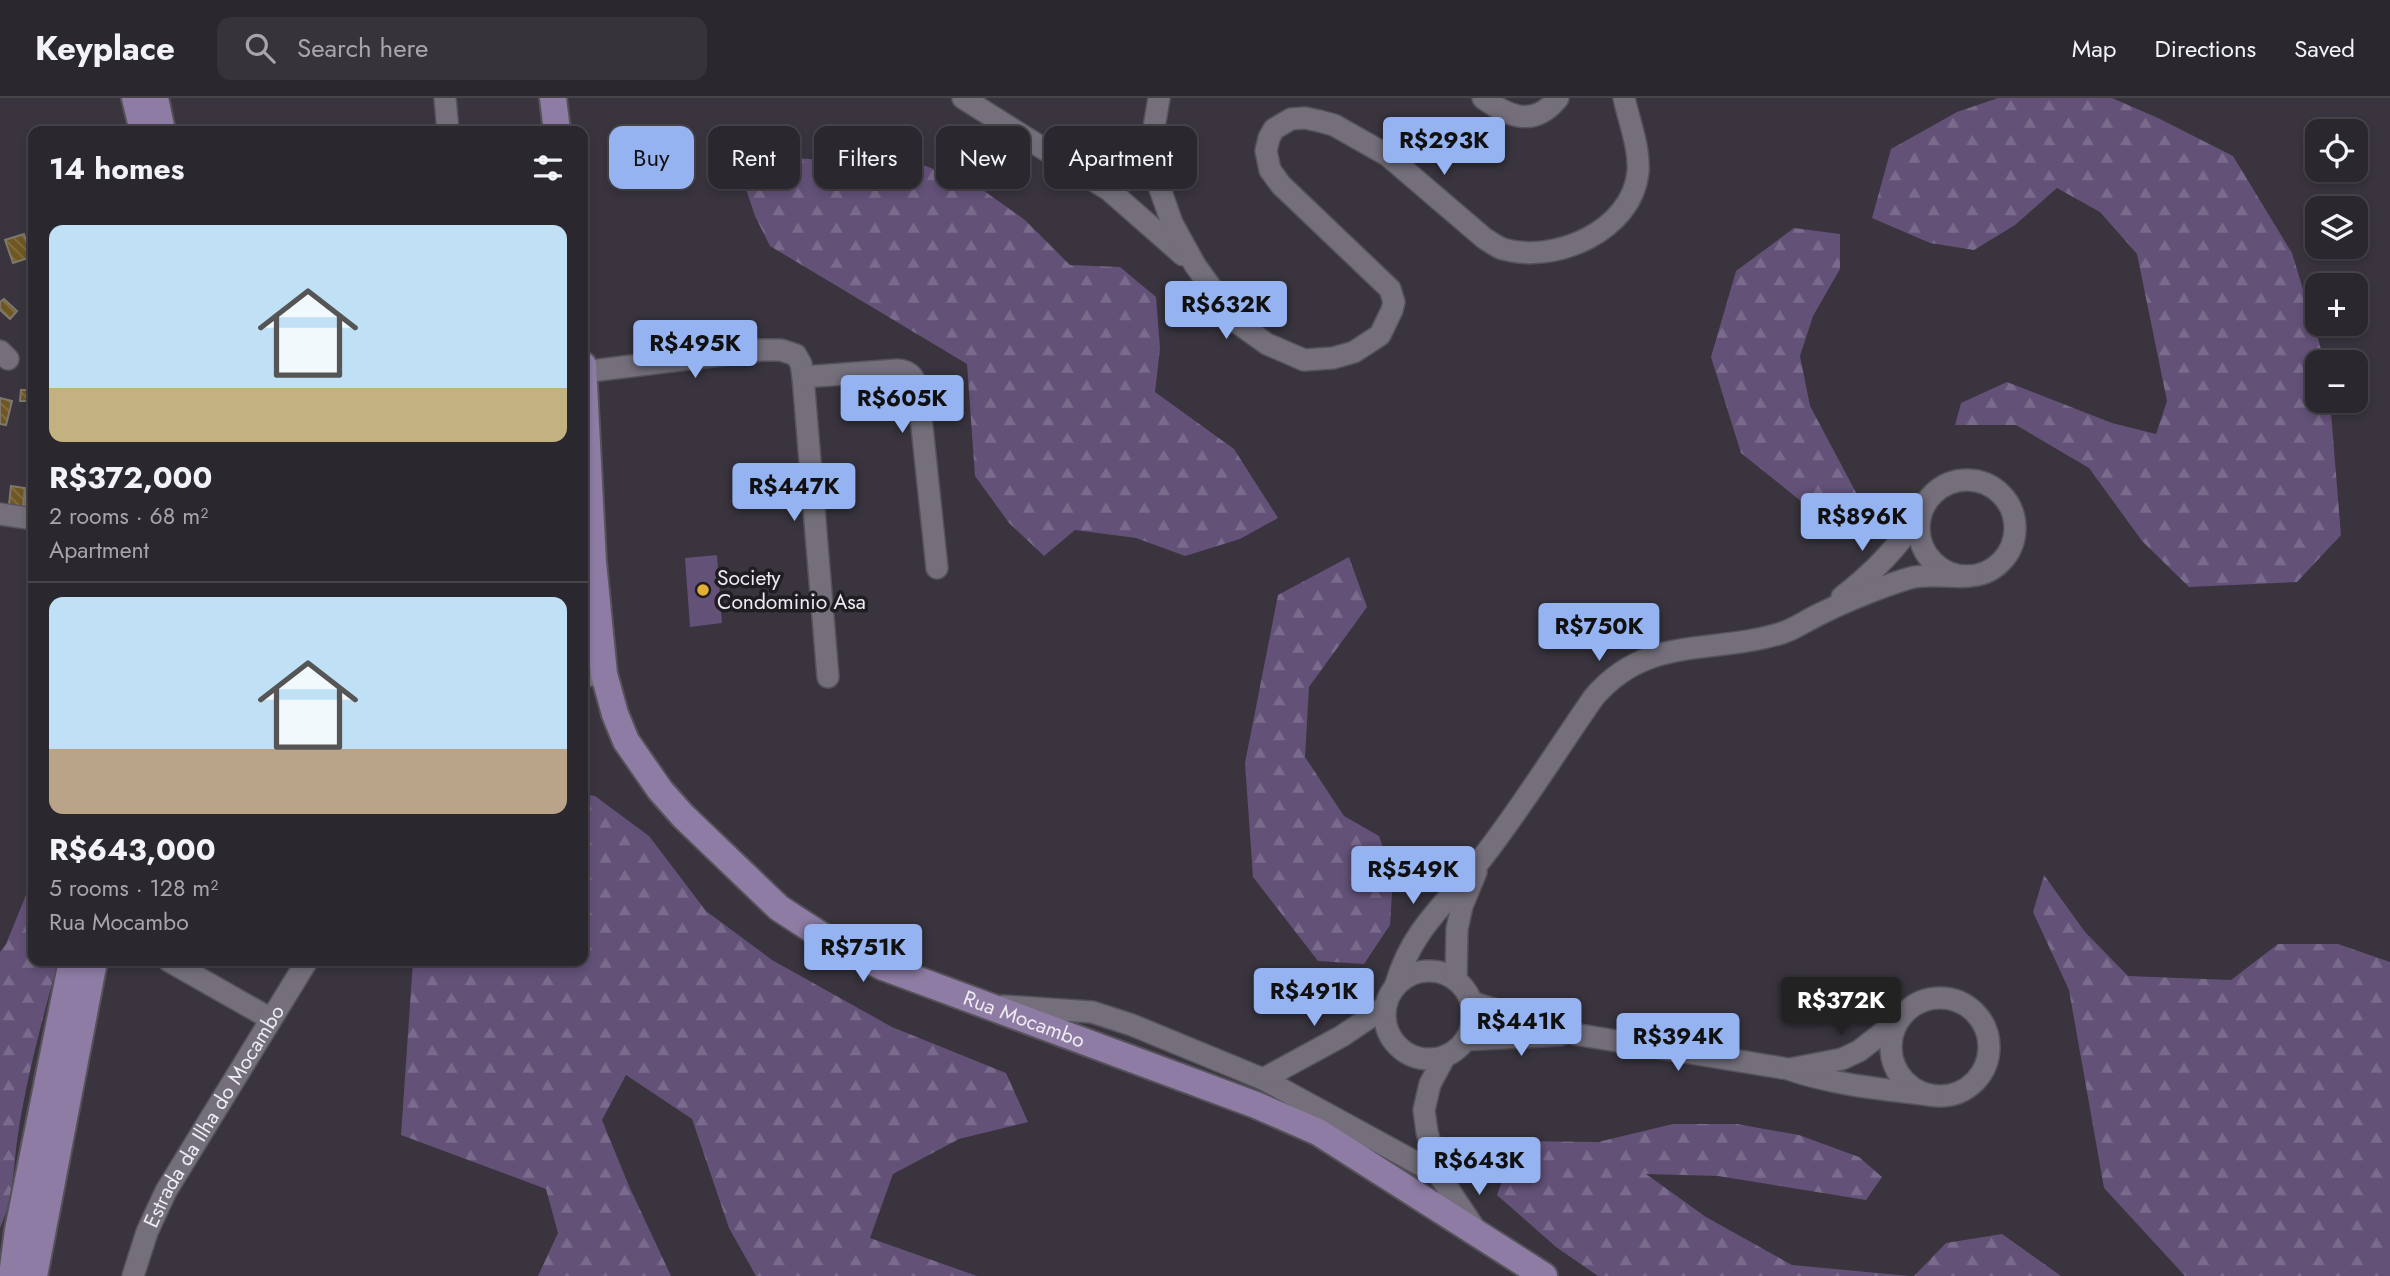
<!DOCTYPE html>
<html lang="en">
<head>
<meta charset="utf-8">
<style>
  :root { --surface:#2b272e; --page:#37333a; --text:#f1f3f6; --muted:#a6a5aa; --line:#47444a; --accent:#95b2f1 }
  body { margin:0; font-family:Jost,sans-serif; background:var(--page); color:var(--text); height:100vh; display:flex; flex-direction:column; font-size:26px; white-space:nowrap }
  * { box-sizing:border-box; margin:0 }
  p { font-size:23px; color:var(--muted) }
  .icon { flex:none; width:38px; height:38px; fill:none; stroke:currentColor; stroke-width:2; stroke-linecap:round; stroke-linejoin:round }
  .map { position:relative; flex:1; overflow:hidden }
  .sheet { position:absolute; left:28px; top:28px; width:560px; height:840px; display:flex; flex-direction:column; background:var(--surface); border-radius:14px; box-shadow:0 4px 10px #0003,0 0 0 2px var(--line) }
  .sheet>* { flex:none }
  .banner { position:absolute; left:609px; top:28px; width:665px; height:63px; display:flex; gap:14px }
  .buttons { position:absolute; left:2305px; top:21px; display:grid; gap:14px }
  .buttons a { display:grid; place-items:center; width:63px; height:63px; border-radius:14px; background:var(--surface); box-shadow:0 4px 10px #0003,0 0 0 2px var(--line); font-size:35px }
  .price { position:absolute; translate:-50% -60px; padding:0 16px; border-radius:7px; background:var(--accent); color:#111; font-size:23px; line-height:46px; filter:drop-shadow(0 2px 4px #0008) }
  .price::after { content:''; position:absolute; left:50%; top:42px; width:21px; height:16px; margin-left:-10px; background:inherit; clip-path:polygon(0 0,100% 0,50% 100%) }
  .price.active { background:#222; color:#fff }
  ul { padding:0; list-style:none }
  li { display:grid; align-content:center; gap:14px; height:371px; padding:0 21px }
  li+li { border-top:2px solid var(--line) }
  li span { display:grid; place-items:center; height:217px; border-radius:14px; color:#555 }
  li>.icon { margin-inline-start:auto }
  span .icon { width:126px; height:126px; fill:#fffc; stroke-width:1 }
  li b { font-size:30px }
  h2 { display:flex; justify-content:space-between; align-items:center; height:84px; padding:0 21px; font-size:30px }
  .pill { padding:0 24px; border-radius:14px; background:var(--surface); box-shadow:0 4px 10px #0003,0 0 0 2px var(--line); font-size:24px; line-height:63px }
  .pill.active { background:var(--accent); color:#111 }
  header { display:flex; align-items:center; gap:42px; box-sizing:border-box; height:98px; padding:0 35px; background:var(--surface); border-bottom:2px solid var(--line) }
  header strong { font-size:33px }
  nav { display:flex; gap:38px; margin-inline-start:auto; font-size:24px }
  .search { width:490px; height:63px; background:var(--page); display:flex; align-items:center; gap:18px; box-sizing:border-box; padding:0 24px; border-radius:14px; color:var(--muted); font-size:26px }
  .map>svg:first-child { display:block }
  .grass { fill:#635178 }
  .forest { fill:url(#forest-firs) }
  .building { fill:url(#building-back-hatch); stroke:#7e786c; stroke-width:2 }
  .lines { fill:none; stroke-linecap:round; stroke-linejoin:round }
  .minor-casing { stroke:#55525a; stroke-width:24 }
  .major-casing { stroke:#55525a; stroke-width:30 }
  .minor { stroke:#746f7b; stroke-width:21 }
  .major { stroke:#8e7ca4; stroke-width:26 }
  .poi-dot { fill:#e3ae35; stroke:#1f1d21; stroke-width:2.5 }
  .labels { text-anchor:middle; stroke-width:7; stroke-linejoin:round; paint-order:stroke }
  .poi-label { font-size:21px; fill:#edeaf1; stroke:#1f1d21; text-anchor:start }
  .street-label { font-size:21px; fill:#edeaf1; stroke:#1f1d21 }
</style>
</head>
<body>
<header>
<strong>Keyplace</strong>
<div class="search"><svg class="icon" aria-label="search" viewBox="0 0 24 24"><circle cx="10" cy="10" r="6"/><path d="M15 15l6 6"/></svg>Search here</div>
<nav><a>Map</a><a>Directions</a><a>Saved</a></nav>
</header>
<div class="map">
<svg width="2390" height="1178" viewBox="0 0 2390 1178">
  <defs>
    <pattern id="forest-firs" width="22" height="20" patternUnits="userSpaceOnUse" patternTransform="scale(1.75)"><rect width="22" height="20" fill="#635178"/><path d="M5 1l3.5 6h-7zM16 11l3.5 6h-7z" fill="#7a6a8c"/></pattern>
    <pattern id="building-back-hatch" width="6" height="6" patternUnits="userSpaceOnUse" patternTransform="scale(1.75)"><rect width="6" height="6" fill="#6f5723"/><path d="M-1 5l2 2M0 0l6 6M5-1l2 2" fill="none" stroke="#846f43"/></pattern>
  </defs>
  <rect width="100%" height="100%" fill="#39343e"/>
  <polygon class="grass" points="717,457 722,525 690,529 685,460"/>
  <g class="forest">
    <polygon points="1998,0 2112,0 2158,20 2233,58 2292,155 2325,264 2317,264 2317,303 2330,303 2341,437 2297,484 2189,489 2142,443 2089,370 2016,327 1955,327 1961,305 2007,284 2112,325 2156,336 2167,303 2137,156 2100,114 2057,90 2015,127 1974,152 1930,145 1872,120 1891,51 1957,14"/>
    <polygon points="859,41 980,90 1025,122 1070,167 1120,169 1156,199 1160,250 1155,294 1234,351 1278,420 1240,441 1185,458 1136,440 1075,432 1044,458 1009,425 975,378 967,266 770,148 755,118 740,73 768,58 836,63"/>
    <polygon points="1794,130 1840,136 1840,171 1813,218 1800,258 1810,308 1860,402 1822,420 1741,355 1711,259 1736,173"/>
    <polygon points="1349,459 1367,509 1309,589 1305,659 1344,718 1379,738 1393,779 1390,827 1364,866 1318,863 1253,779 1245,665 1278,497"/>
    <polygon points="583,696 595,698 649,738 706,813 772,862 892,929 1006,975 1028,1024 959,1041 893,1076 870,1140 977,1178 756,1178 729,1130 692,1021 626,977 602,1022 629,1088 671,1178 538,1178 558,1135 546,1091 401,1037 413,863 583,863"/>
    <polygon points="2044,777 2085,834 2128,878 2231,882 2278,846 2338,846 2390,864 2390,1178 2185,1178 2104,1090 2069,892 2033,814"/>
    <path d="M33 780V863H58C43 920 27 977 18 1036 13 1068 14 1100 0 1130V854L6 846Z"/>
    <polygon points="1673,1026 1737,1026 1799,1037 1859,1059 1882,1079 1866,1102 1718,1078 1646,1076 1706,1119 1792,1167 1910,1178 1598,1178 1556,1149 1497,1097 1516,1043 1598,1044"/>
    <polygon points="2002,1136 2061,1178 1914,1178 1946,1145"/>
  </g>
  <g class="building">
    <polygon points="24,136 31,159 13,165 5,142"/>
    <polygon points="4,201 17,213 10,221 0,212 0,204"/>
    <polygon points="21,292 33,292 33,303 20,303"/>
    <polygon points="0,300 12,303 6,327 0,326"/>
    <polygon points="11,388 25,390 23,409 9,407"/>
    <polygon points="26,394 33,394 33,411 25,410"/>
  </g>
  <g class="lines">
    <defs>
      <g id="minor">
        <polyline points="445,0 448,33"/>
        <polyline points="963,0 1109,92 1183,157"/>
        <path d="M1159 0 1152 41 1153 71 1172 125 1195 167 1235 223 1267 246 1304 262 1333 260 1354 254 1380 237 1392 212 1394 204 1390 191 1281 87 1270 72 1266 53 1269 40 1274 31 1291 21 1305 20 1319 23 1334 27 1387 57 1484 140C1490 144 1497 149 1503 151 1555 166 1632 133 1638 74 1640 51 1629 23 1624 0"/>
        <path d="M1483 0C1509 19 1534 30 1558 0"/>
        <polyline points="0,253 8,261"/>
        <polyline points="583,274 761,252 781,252 796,257 801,266 803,279 828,579"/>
        <path d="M803 279 898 272C911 273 914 280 918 291L937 470"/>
        <circle cx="1967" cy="430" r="48"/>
        <polyline points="0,416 33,421"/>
        <path d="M1842 499C1873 475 1899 449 1920 415"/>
        <polyline points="583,578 604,576"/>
        <polyline points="169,863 271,921"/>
        <circle cx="1429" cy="917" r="44"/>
        <polyline points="1456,881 1457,831 1462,808 1476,774"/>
        <path d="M1396 886C1412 830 1449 803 1483 759 1522 709 1557 652 1594 599 1648 536 1712 557 1782 535 1795 531 1807 522 1820 516 1846 503 1883 488 1910 480 1928 475 1950 480 1969 478"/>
        <circle cx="1940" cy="949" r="49"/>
        <path d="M1471 904 1574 936 1788 971C1834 987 1882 991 1930 997"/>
        <polyline points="1003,908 1092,914 1132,927 1263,981 1439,1077"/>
        <polyline points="1465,942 1561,937"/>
        <polyline points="1445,958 1430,986 1424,1012 1427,1034 1439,1077 1475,1131"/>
        <polyline points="1790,971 1842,961 1859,953 1899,922"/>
        <polyline points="1263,981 1342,938 1385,909"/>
        <path id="s1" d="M133 1178 147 1134 166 1093 307 863"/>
      </g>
      <g id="major">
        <polyline points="135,0 143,33"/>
        <polyline points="155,0 162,33"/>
        <polyline points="553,0 557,33"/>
        <path id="s2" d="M583 267 593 464 604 576 615 616 626 643 660 692 683 718 779 810 836 847 883 869 1256 1007 1318 1034 1544 1178"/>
        <polyline points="12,1178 18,1132 72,863"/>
        <polyline points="34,1178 94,863"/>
      </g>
    </defs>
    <use href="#minor" class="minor-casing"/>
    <use href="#major" class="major-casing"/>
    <use href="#minor" class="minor"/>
    <use href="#major" class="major"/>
  </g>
  <circle class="poi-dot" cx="703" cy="492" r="7"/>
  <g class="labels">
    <g class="poi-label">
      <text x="717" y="487">Society<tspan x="717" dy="24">Condominio Asa</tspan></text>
    </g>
    <g class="street-label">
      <text dy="7" stroke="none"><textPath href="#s2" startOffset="878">Rua Mocambo</textPath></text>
      <text dy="7" stroke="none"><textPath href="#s1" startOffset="180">Estrada da Ilha do Mocambo</textPath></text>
    </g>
  </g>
</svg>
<div class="buttons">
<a><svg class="icon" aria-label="locate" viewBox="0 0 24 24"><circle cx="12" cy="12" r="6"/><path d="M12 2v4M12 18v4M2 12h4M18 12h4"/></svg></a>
<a><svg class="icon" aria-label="layers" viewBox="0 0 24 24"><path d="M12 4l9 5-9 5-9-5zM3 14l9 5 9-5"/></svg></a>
<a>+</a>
<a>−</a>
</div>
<b class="price" style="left:1444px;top:79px">R$293K</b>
<b class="price" style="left:1226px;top:243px">R$632K</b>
<b class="price" style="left:695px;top:282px">R$495K</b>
<b class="price" style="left:902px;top:337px">R$605K</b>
<b class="price" style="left:794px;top:425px">R$447K</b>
<b class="price" style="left:1862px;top:455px">R$896K</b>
<b class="price" style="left:1599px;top:565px">R$750K</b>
<b class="price" style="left:1413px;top:808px">R$549K</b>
<b class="price" style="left:863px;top:886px">R$751K</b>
<b class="price" style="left:1314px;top:930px">R$491K</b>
<b class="price active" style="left:1841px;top:939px">R$372K</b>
<b class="price" style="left:1521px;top:960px">R$441K</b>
<b class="price" style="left:1678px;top:975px">R$394K</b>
<b class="price" style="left:1479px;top:1099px">R$643K</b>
<div class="banner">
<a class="pill active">Buy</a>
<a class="pill">Rent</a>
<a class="pill">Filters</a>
<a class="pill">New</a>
<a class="pill">Apartment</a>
</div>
<section class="sheet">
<h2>14 homes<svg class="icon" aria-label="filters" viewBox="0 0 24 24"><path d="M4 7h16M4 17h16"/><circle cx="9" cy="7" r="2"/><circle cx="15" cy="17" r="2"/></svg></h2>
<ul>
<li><span style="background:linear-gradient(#bfe0f5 75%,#c2b280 0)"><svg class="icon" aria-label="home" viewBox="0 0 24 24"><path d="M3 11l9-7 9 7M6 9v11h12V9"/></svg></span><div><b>R$372,000</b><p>2 rooms · 68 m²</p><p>Apartment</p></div></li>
<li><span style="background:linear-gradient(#bfe0f5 70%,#b9a48a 0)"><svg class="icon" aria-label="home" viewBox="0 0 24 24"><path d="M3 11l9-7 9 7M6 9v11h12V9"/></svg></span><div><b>R$643,000</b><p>5 rooms · 128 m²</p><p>Rua Mocambo</p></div></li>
</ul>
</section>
</div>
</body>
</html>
